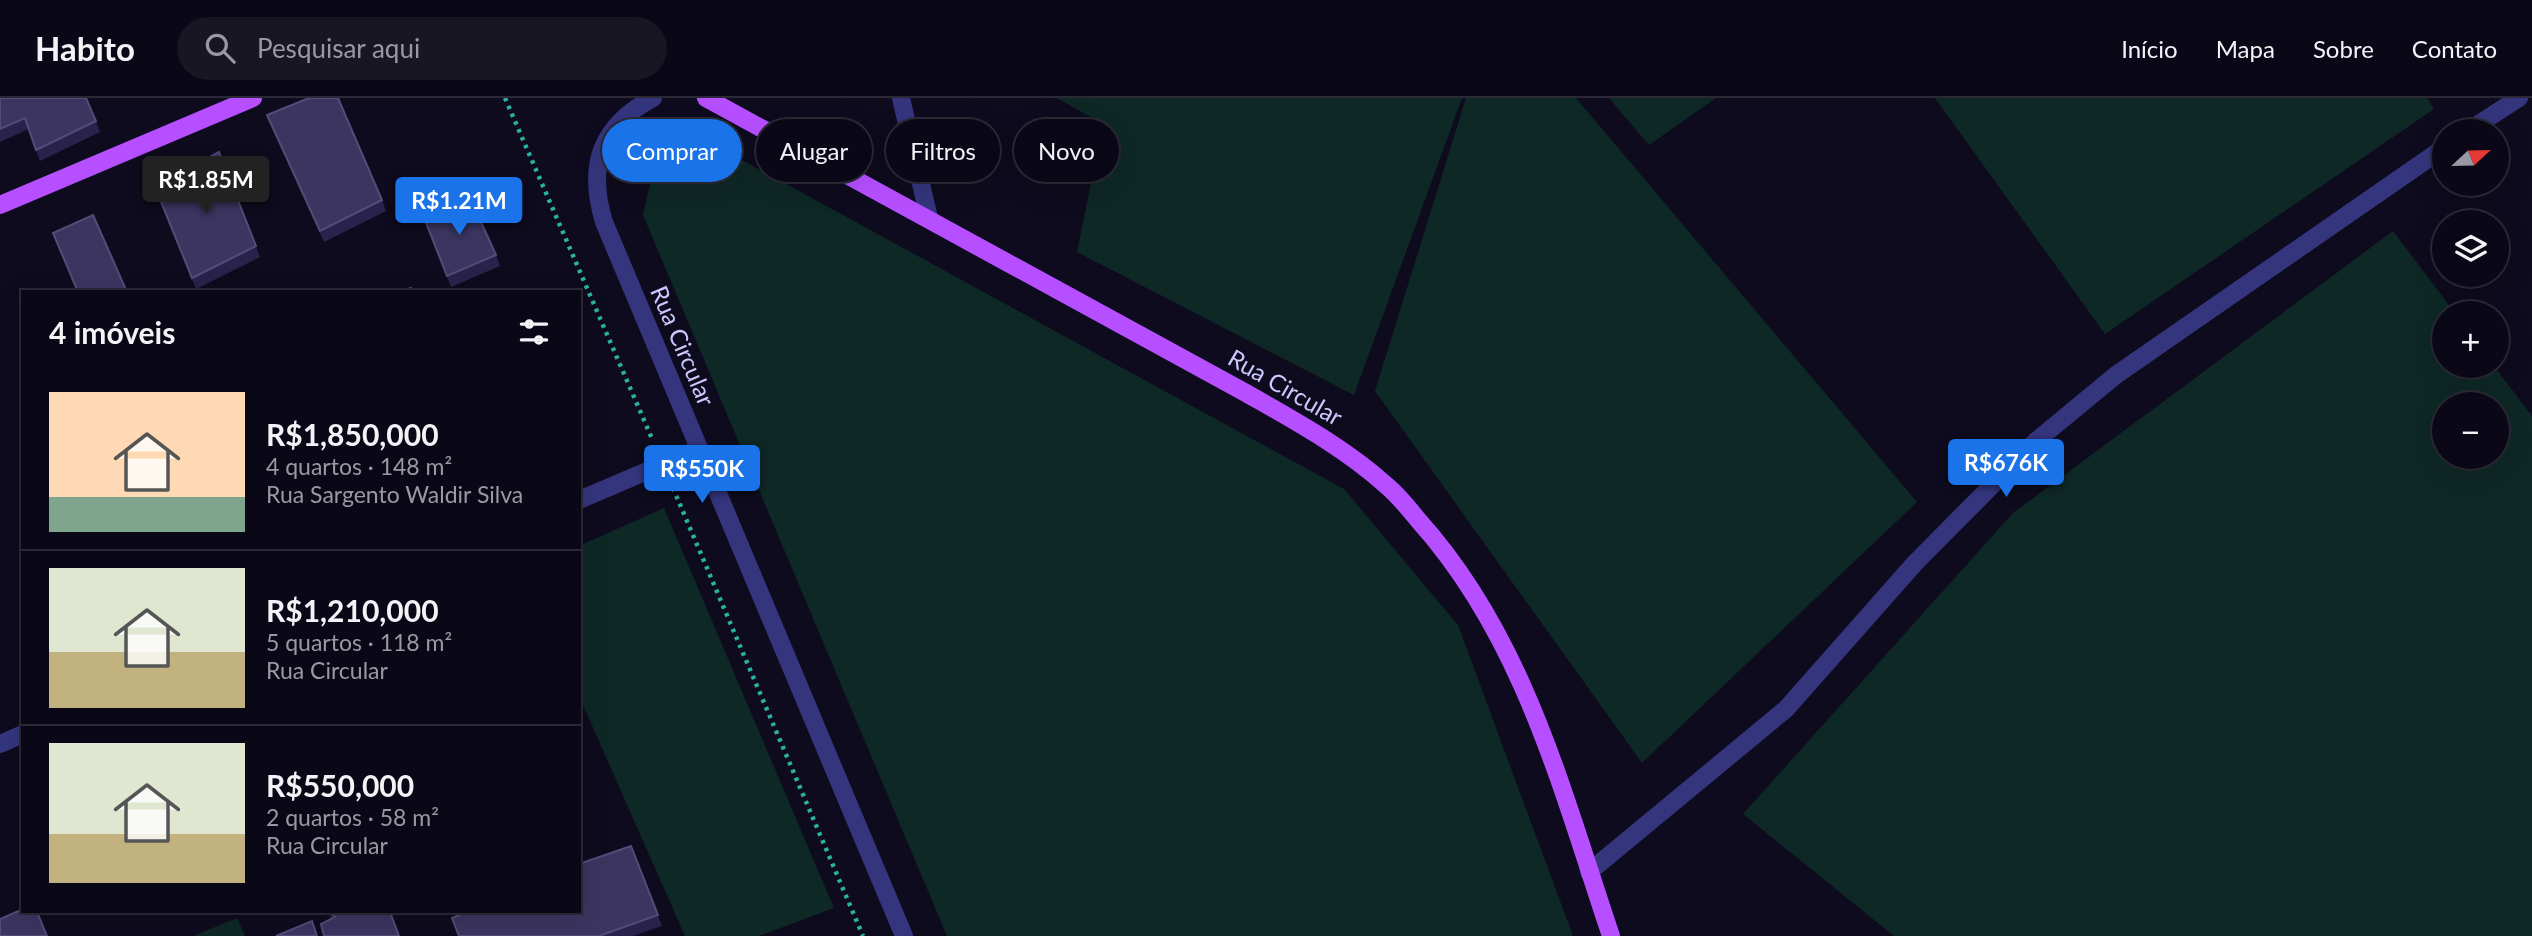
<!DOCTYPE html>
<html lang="pt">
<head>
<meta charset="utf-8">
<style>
  :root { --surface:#0a0816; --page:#181623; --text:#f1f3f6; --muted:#999aa1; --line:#2a2935; --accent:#1a73e8 }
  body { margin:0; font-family:Lato,sans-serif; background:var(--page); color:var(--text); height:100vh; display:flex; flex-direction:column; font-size:26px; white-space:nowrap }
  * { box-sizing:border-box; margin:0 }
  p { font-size:23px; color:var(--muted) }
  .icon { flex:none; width:38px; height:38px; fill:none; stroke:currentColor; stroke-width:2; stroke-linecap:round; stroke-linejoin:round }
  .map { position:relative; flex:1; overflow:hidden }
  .drawer { position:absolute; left:21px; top:192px; width:560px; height:623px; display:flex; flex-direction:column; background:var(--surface); border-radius:0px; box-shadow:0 7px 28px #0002,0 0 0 2px var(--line) }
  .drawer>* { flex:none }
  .top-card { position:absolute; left:602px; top:21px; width:665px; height:63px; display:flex; gap:14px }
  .needle { width:46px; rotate:68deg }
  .buttons { position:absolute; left:2432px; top:21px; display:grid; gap:14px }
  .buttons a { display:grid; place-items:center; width:77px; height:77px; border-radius:50%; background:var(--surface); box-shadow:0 7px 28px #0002,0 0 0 2px var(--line); font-size:35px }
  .price { position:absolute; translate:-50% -60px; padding:0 16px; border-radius:7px; background:var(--accent); color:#fff; font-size:23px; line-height:46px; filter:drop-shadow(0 2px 4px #0008) }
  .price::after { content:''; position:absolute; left:50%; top:42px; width:21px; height:16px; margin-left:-10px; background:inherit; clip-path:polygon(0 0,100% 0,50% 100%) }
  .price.on { background:#222; color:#fff }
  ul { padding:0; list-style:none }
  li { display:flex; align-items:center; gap:21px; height:175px; padding:0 28px }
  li+li { border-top:2px solid var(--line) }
  li span { display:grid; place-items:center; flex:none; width:196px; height:140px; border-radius:0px; color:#555 }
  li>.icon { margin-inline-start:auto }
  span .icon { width:84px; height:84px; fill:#fffc; stroke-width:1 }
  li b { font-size:30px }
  h2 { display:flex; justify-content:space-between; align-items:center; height:84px; padding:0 28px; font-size:30px }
  .chip { padding:0 24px; border-radius:32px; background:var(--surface); box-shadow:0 7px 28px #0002,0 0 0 2px var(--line); font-size:24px; line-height:63px }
  .chip.on { background:var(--accent); color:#fff }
  header { display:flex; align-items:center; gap:42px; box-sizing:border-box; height:98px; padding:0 35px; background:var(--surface); border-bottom:2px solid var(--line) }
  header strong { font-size:33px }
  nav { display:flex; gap:38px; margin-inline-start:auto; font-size:24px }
  .search { width:490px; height:63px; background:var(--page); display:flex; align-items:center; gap:18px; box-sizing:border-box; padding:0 24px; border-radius:38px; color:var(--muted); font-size:26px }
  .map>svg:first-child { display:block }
  .green { fill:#0e2826; fill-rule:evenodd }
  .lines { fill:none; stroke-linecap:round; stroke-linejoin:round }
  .path { stroke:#2ab1a3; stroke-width:4.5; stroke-dasharray:3.5 5; stroke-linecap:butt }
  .minor { stroke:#35357e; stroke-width:18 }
  .major { stroke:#b64fff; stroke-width:18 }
  .wall { fill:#29234c }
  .building { fill:#3b3560; stroke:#524c79; stroke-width:2 }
  .labels { text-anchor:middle; stroke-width:5; stroke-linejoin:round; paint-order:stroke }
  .street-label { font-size:24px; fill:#ccc8ff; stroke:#0e0b1e }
</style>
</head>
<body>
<header>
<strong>Habito</strong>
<div class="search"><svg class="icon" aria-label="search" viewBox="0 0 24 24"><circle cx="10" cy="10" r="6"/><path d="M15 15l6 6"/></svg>Pesquisar aqui</div>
<nav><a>Início</a><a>Mapa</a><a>Sobre</a><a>Contato</a></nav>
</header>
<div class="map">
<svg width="2532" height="838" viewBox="0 0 2532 838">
  <rect width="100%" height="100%" fill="#0e0b1e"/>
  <g class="green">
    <polygon points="1057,0 1462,0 1354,297 1077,154 1103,26"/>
    <polygon points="1466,0 1576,0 1917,404 1642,665 1375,293"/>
    <polygon points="1609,0 1716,0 1649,47"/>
    <polygon points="1935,0 2427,0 2434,11 2105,236"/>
    <polygon points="691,34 1344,391 1458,527 1573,838 947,838 643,117 655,64"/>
    <path d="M2393 133 2455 215H2445V268H2494L2532 318V838H1894L1743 716 2013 415ZM2497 306V359H2445V306Z"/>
    <polygon points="664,410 834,810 759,838 685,838 579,598 579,448"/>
    <polygon points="237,820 245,838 193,838"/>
  </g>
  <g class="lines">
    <g class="path">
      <polyline points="505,0 653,343"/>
      <polyline points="673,390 863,838"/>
    </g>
    <g class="minor">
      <path d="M653 0C600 28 587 68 604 124L904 838"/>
      <polyline points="901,0 929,120"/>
      <polyline points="2468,33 2519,0"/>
      <polyline points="579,402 699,351"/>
      <polyline points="0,646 23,636"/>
      <polyline points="1589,774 1786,611 1915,465 2036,343 2116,277 2445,49"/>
    </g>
    <g class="major">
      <path d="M706 0 1246 295C1295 323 1345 350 1387 388 1399 398 1409 411 1419 423 1524 540 1562 693 1611 838"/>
      <polyline points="0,107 253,0"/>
    </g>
  </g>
  <g class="wall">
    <polygon points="0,0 96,23 100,34 40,63 29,31 0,44"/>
    <polygon points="267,17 382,102 386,113 324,144"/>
    <polygon points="219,54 260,159 196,191 159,100"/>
    <polygon points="423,117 496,157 500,168 451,189"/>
    <polygon points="631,748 662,828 633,838 459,838 452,820"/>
    <polygon points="329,814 390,814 331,821"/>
  </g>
  <g class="building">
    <polygon points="0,0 86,0 96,23 36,52 25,20 0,31"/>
    <polygon points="309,0 338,0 382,102 320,133 267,17"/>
    <polygon points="219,54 256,148 192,180 155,89"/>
    <polygon points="472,104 496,157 447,178 423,117"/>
    <polygon points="93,117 127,194 78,194 53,135"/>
    <polygon points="411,190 413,194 398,194"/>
    <polygon points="631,748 658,817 599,838 459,838 452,820 466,814 579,814 579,766"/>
    <polygon points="23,811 23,814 37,814 47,838 0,838 0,821"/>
    <polygon points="331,814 390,814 399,838 324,838 321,826 335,819"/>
    <polygon points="312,823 317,838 276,838"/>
  </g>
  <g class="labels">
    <g class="street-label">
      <text transform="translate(682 248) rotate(67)" y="8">Rua Circular</text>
      <text transform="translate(1285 290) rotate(30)" y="8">Rua Circular</text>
    </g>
  </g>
</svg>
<div class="buttons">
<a><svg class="needle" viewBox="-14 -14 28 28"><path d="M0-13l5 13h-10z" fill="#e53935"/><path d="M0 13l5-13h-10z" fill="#999aa1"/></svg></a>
<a><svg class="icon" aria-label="layers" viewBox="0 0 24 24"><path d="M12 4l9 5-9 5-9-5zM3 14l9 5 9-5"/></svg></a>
<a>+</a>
<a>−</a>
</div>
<b class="price on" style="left:206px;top:118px">R$1.85M</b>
<b class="price" style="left:459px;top:139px">R$1.21M</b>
<b class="price" style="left:2006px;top:401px">R$676K</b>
<b class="price" style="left:702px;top:407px">R$550K</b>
<div class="top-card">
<a class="chip on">Comprar</a>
<a class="chip">Alugar</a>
<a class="chip">Filtros</a>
<a class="chip">Novo</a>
</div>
<section class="drawer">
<h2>4 imóveis<svg class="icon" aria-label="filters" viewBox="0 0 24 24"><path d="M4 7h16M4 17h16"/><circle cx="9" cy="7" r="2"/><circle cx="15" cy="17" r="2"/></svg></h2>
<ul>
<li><span style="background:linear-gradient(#ffd9b3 75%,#7fa58c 0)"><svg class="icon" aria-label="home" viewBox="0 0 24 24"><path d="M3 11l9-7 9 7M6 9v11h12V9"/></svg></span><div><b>R$1,850,000</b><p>4 quartos · 148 m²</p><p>Rua Sargento Waldir Silva</p></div></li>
<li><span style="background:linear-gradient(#dfe7d0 60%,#c2b280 0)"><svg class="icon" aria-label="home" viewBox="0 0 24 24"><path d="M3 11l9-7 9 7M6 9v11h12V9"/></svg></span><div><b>R$1,210,000</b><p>5 quartos · 118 m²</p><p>Rua Circular</p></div></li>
<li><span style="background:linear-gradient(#dfe7d0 65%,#c2b280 0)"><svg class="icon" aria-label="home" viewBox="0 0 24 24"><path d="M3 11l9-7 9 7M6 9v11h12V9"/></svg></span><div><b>R$550,000</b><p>2 quartos · 58 m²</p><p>Rua Circular</p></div></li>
</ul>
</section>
</div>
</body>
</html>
